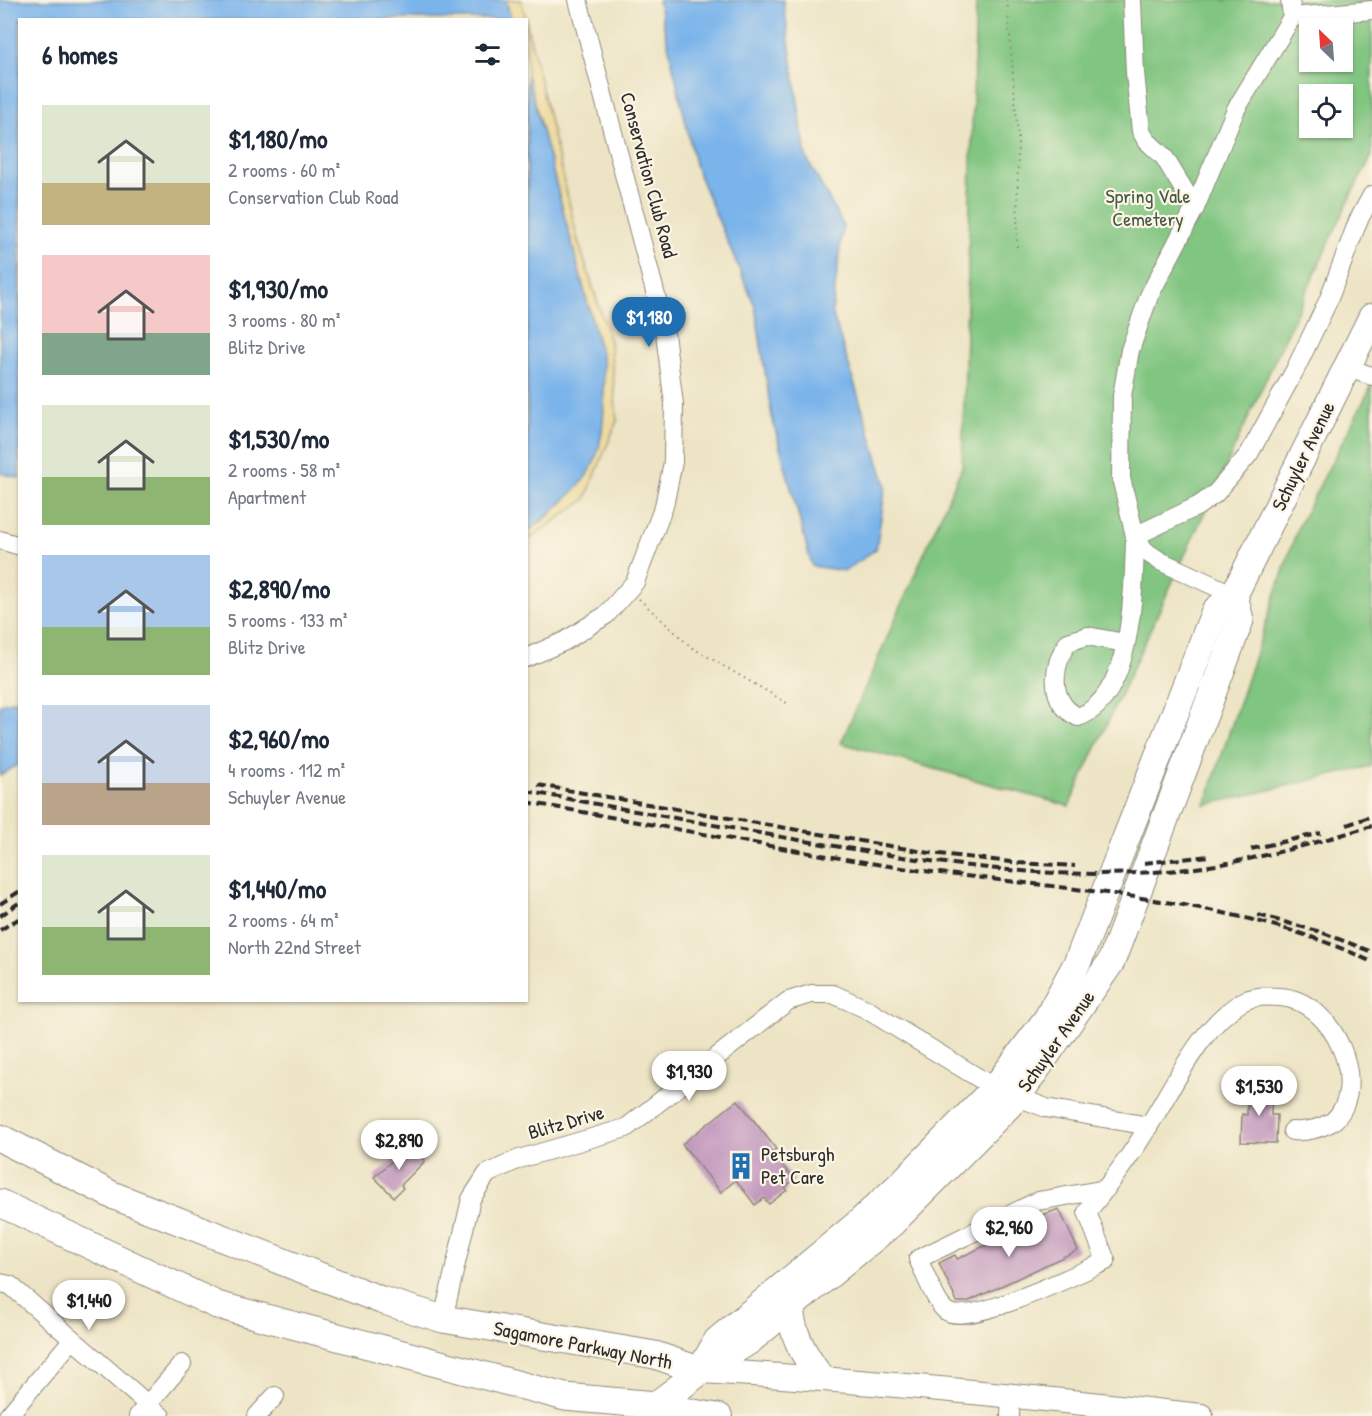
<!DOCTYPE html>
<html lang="en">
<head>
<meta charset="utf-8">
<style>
  :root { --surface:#fff; --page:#f6f6f7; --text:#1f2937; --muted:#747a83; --accent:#1f6fb2 }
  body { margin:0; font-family:"Patrick Hand",sans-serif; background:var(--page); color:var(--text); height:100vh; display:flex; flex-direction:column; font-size:22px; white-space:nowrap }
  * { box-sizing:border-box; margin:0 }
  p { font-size:20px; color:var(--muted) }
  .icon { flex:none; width:33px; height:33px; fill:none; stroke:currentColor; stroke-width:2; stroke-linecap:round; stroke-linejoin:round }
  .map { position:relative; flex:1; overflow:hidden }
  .sheet { position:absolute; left:18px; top:18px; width:510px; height:984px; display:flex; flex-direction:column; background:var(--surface); border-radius:0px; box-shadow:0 2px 4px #0004 }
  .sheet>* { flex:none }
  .needle { width:39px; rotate:335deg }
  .controls { position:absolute; left:1299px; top:18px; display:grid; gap:12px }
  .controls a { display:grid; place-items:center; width:54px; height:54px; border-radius:0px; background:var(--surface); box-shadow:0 2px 4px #0004; font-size:30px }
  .price { position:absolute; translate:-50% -51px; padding:0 14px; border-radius:21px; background:#fff; color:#222; font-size:20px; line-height:39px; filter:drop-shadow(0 2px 3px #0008) }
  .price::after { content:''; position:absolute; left:50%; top:36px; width:18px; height:14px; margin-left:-9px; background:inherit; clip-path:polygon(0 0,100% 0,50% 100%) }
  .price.current { background:var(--accent); color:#fff }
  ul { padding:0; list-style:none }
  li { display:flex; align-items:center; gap:18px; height:150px; padding:0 24px }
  li span { display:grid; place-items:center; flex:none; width:168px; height:120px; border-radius:0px; color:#555 }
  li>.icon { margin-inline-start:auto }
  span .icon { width:72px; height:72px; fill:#fffc; stroke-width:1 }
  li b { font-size:26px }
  h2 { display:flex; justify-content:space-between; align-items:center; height:72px; padding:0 24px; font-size:26px }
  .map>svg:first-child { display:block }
  .green { fill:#80c580; stroke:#567856; stroke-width:1.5; fill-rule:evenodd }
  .sand { fill:#eeda9e; stroke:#8c8264; stroke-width:1.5 }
  .water { fill:#7ab4eb; stroke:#52708b; stroke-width:1.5 }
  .building { fill:#c095bc }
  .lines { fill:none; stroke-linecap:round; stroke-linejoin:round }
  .minor-casing { stroke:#8c8878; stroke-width:20 }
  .major-casing { stroke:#8c8878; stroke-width:26 }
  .highway-casing { stroke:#8c8878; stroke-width:29 }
  .path { stroke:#8c8878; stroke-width:2; stroke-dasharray:1.5 4.5; stroke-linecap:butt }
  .minor { stroke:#fff; stroke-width:18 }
  .major { stroke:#fff; stroke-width:24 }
  .highway { stroke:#fff; stroke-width:27 }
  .rail { stroke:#2b2b2b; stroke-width:4; stroke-dasharray:9 4.5; stroke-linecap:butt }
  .labels { text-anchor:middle; stroke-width:4.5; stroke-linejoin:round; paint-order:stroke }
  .street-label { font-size:20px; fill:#2b2b2b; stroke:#fcf5e5 }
  .park-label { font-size:20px; fill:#445944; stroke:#fcf5e5 }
  .poi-label { font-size:20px; fill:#2b2b2b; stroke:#fcf5e5; text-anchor:start }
</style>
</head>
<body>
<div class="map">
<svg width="1372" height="1416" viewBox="0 0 1372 1416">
  <rect width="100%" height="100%" fill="#fcf5e5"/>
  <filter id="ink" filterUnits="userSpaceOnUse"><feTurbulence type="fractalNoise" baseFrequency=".0167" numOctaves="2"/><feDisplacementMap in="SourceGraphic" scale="12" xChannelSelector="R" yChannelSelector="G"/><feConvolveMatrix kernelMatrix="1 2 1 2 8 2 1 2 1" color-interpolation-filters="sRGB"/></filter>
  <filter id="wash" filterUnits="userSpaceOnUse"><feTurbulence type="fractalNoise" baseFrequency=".008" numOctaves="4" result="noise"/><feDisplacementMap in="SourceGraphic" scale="24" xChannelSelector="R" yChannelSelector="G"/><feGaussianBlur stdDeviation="1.35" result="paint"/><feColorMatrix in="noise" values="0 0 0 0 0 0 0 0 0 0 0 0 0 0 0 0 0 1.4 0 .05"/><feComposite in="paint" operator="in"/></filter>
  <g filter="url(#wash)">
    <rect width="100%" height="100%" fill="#ede4c5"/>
    <g class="green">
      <path d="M976 0H1372V156L1352 193 1069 806 841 743 962 467ZM1310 28H1342V62H1310ZM1310 94H1342V128H1310Z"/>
      <polygon points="1372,385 1372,766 1205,805 1298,527"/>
    </g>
    <g class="sand">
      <polygon points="506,0 521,0 526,19 511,19"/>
      <polygon points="526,21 578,241 610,341 617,421 585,500 527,540 527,532 550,515 600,436 604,408 603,362 527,74"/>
    </g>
    <g class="water">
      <polygon points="0,0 506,0 511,19 20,20 19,478 0,473"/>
      <polygon points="658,0 783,0 806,157 843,225 832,312 886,485 876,549 845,571 812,566 772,417 755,306 696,168"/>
      <path d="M527 74 603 362C604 395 607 436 592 467 583 486 544 520 527 532Z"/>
      <polygon points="19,699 19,764 0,776 0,704"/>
    </g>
    <g id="blocks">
      <g class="building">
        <polygon points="1248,1085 1272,1086 1271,1115 1277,1115 1276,1143 1241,1142 1242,1114 1247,1115"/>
        <polygon points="738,1100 776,1149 772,1152 794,1180 785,1187 787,1190 769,1204 764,1198 755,1205 736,1180 721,1192 682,1144"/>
        <polygon points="409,1146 425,1161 401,1185 403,1188 394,1197 374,1177"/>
        <polygon points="1059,1209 1078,1250 967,1302 957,1302 939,1263 955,1255 957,1259 1042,1219 1040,1216"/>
      </g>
    </g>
  </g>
  <g filter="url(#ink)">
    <use href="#blocks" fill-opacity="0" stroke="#8c8878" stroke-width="1.5"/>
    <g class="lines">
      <defs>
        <g id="minor">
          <polyline points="1132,0 1135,73 1141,131 1146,140 1164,157 1195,208"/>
          <polyline points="1292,17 1372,10"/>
          <polyline points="1347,368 1372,376"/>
          <polyline points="0,540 20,546"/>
          <polyline points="1234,595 1160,561 1145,551 1135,536 1121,478 1122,396 1130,350 1149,296 1195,208 1236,109 1292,17 1290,0"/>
          <path d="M1125 643 1087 636 1068 642C1052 666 1048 702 1078 717 1134 698 1134 585 1135 536L1198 506 1215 494 1249 454 1295 370 1328 301 1358 221 1372 195"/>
          <polyline points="526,658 565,641 606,615 635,582 664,506 673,462 674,404 664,326 578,0"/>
          <path d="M1106 1189 1038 1201 918 1259C924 1271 936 1304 946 1311 969 1327 1079 1273 1106 1261L1087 1212C1109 1185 1130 1157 1148 1127 1173 1088 1201 1024 1244 1001 1253 996 1269 996 1280 997 1334 1000 1372 1088 1332 1122 1318 1129 1307 1132 1292 1131"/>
          <polyline points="0,1283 10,1285 161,1416"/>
          <polyline points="443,1319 471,1199 487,1174 519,1159 626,1128 788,1001 811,994 833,994 866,1009 995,1088 1046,1108 1149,1126"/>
          <polyline points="8,1416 72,1340"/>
          <polyline points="138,1416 182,1364"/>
          <polyline points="257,1416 275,1396"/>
          <polyline points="1010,1416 1011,1394"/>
        </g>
        <g id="major">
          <path d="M701 1371C868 1380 1034 1397 1201 1416"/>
          <polyline points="647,1415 656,1405 720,1416"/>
        </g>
        <g id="highway">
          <polyline points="0,1138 112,1195 381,1300 443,1319 655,1355 701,1371"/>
          <polyline points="0,1203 217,1305 565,1397 656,1405 701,1371 749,1341 892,1223 1017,1097 1111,962 1240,620 1234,595"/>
          <path d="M790 1307C792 1335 804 1355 820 1377"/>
          <polyline points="703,1366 717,1341 860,1222 901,1184 995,1088 1047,1019 1078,961 1215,611 1234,595 1372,317"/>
        </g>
      </defs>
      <use href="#minor" class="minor-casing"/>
      <use href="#major" class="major-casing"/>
      <use href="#highway" class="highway-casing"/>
      <g class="path">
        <polyline points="1007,0 1018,138 1017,248"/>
        <polyline points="639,599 691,647 787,703"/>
      </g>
      <use href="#minor" class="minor"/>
      <use href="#major" class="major"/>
      <use href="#highway" class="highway"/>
      <g class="rail">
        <polyline points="538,785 930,853 1019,863 1075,866"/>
        <path d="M526 791C617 808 708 824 799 840 928 862 1055 884 1187 869 1250 862 1311 844 1372 826"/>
        <path d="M526 802C647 823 768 847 889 866 1042 889 1233 894 1372 962"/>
        <polyline points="1347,825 1372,816"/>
        <polyline points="1251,849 1321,833"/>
        <polyline points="1144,863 1209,856"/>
        <polyline points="0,904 20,891"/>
        <polyline points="1258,915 1321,932 1372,952"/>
        <polyline points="0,916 20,902"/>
        <polyline points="0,930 20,918"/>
      </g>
    </g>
  </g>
  <defs>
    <symbol id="building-bare" viewBox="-9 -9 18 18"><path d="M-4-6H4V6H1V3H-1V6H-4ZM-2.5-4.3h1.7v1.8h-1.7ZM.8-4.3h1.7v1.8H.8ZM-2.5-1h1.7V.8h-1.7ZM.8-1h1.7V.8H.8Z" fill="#1f6fb2" stroke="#fcf5e5" stroke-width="2.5" paint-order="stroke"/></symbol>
  </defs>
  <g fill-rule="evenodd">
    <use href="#building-bare" x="722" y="1147" width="38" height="38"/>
  </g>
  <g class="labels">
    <g class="street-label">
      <text transform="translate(649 175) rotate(75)" y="7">Conservation Club Road</text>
      <text transform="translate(1303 456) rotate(-64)" y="7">Schuyler Avenue</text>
      <text transform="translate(1056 1041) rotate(-55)" y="7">Schuyler Avenue</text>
      <text transform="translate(566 1122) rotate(-16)" y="7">Blitz Drive</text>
      <text transform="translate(583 1345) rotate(11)" y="7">Sagamore Parkway North</text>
    </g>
    <g class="park-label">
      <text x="1148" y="203">Spring Vale<tspan x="1148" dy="23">Cemetery</tspan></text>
    </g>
    <g class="poi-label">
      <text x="761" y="1161">Petsburgh<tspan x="761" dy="23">Pet Care</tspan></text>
    </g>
  </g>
</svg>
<div class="controls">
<a><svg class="needle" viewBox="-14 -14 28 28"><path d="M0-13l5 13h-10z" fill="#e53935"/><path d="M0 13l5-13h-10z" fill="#747a83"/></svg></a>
<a><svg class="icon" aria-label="locate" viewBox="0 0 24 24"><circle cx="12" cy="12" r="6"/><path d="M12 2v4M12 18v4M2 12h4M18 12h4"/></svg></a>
</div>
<b class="price current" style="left:649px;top:348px">$1,180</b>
<b class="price" style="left:689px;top:1102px">$1,930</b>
<b class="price" style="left:1259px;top:1117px">$1,530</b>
<b class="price" style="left:399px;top:1171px">$2,890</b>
<b class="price" style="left:1009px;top:1258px">$2,960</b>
<b class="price" style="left:89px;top:1331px">$1,440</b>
<section class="sheet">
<h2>6 homes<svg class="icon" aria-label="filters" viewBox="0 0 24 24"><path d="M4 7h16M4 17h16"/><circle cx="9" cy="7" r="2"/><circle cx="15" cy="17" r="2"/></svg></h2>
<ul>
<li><span style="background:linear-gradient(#dfe7d0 65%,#c2b280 0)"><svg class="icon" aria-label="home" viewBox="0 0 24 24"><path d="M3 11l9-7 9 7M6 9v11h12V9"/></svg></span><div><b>$1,180/mo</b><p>2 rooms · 60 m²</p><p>Conservation Club Road</p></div></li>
<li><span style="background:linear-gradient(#f6c9c9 65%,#7fa58c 0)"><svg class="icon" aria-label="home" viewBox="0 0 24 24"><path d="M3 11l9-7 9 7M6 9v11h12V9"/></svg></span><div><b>$1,930/mo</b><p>3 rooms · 80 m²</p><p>Blitz Drive</p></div></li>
<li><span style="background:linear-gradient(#dfe7d0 60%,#8fb573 0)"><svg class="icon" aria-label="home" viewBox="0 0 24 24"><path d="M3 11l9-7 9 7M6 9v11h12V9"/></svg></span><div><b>$1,530/mo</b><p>2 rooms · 58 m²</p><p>Apartment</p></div></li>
<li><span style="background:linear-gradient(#a9c7e8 60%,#8fb573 0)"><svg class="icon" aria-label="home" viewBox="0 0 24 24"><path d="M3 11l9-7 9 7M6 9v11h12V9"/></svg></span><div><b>$2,890/mo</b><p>5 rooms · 133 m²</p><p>Blitz Drive</p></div></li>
<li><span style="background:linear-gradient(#c9d6e8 65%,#b9a48a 0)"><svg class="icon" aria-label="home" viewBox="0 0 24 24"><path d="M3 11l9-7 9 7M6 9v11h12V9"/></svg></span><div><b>$2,960/mo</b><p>4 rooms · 112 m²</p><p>Schuyler Avenue</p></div></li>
<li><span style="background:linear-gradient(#dfe7d0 60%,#8fb573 0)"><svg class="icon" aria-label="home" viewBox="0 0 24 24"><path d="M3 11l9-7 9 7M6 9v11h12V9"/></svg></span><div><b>$1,440/mo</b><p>2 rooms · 64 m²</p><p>North 22nd Street</p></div></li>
</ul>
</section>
</div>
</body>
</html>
